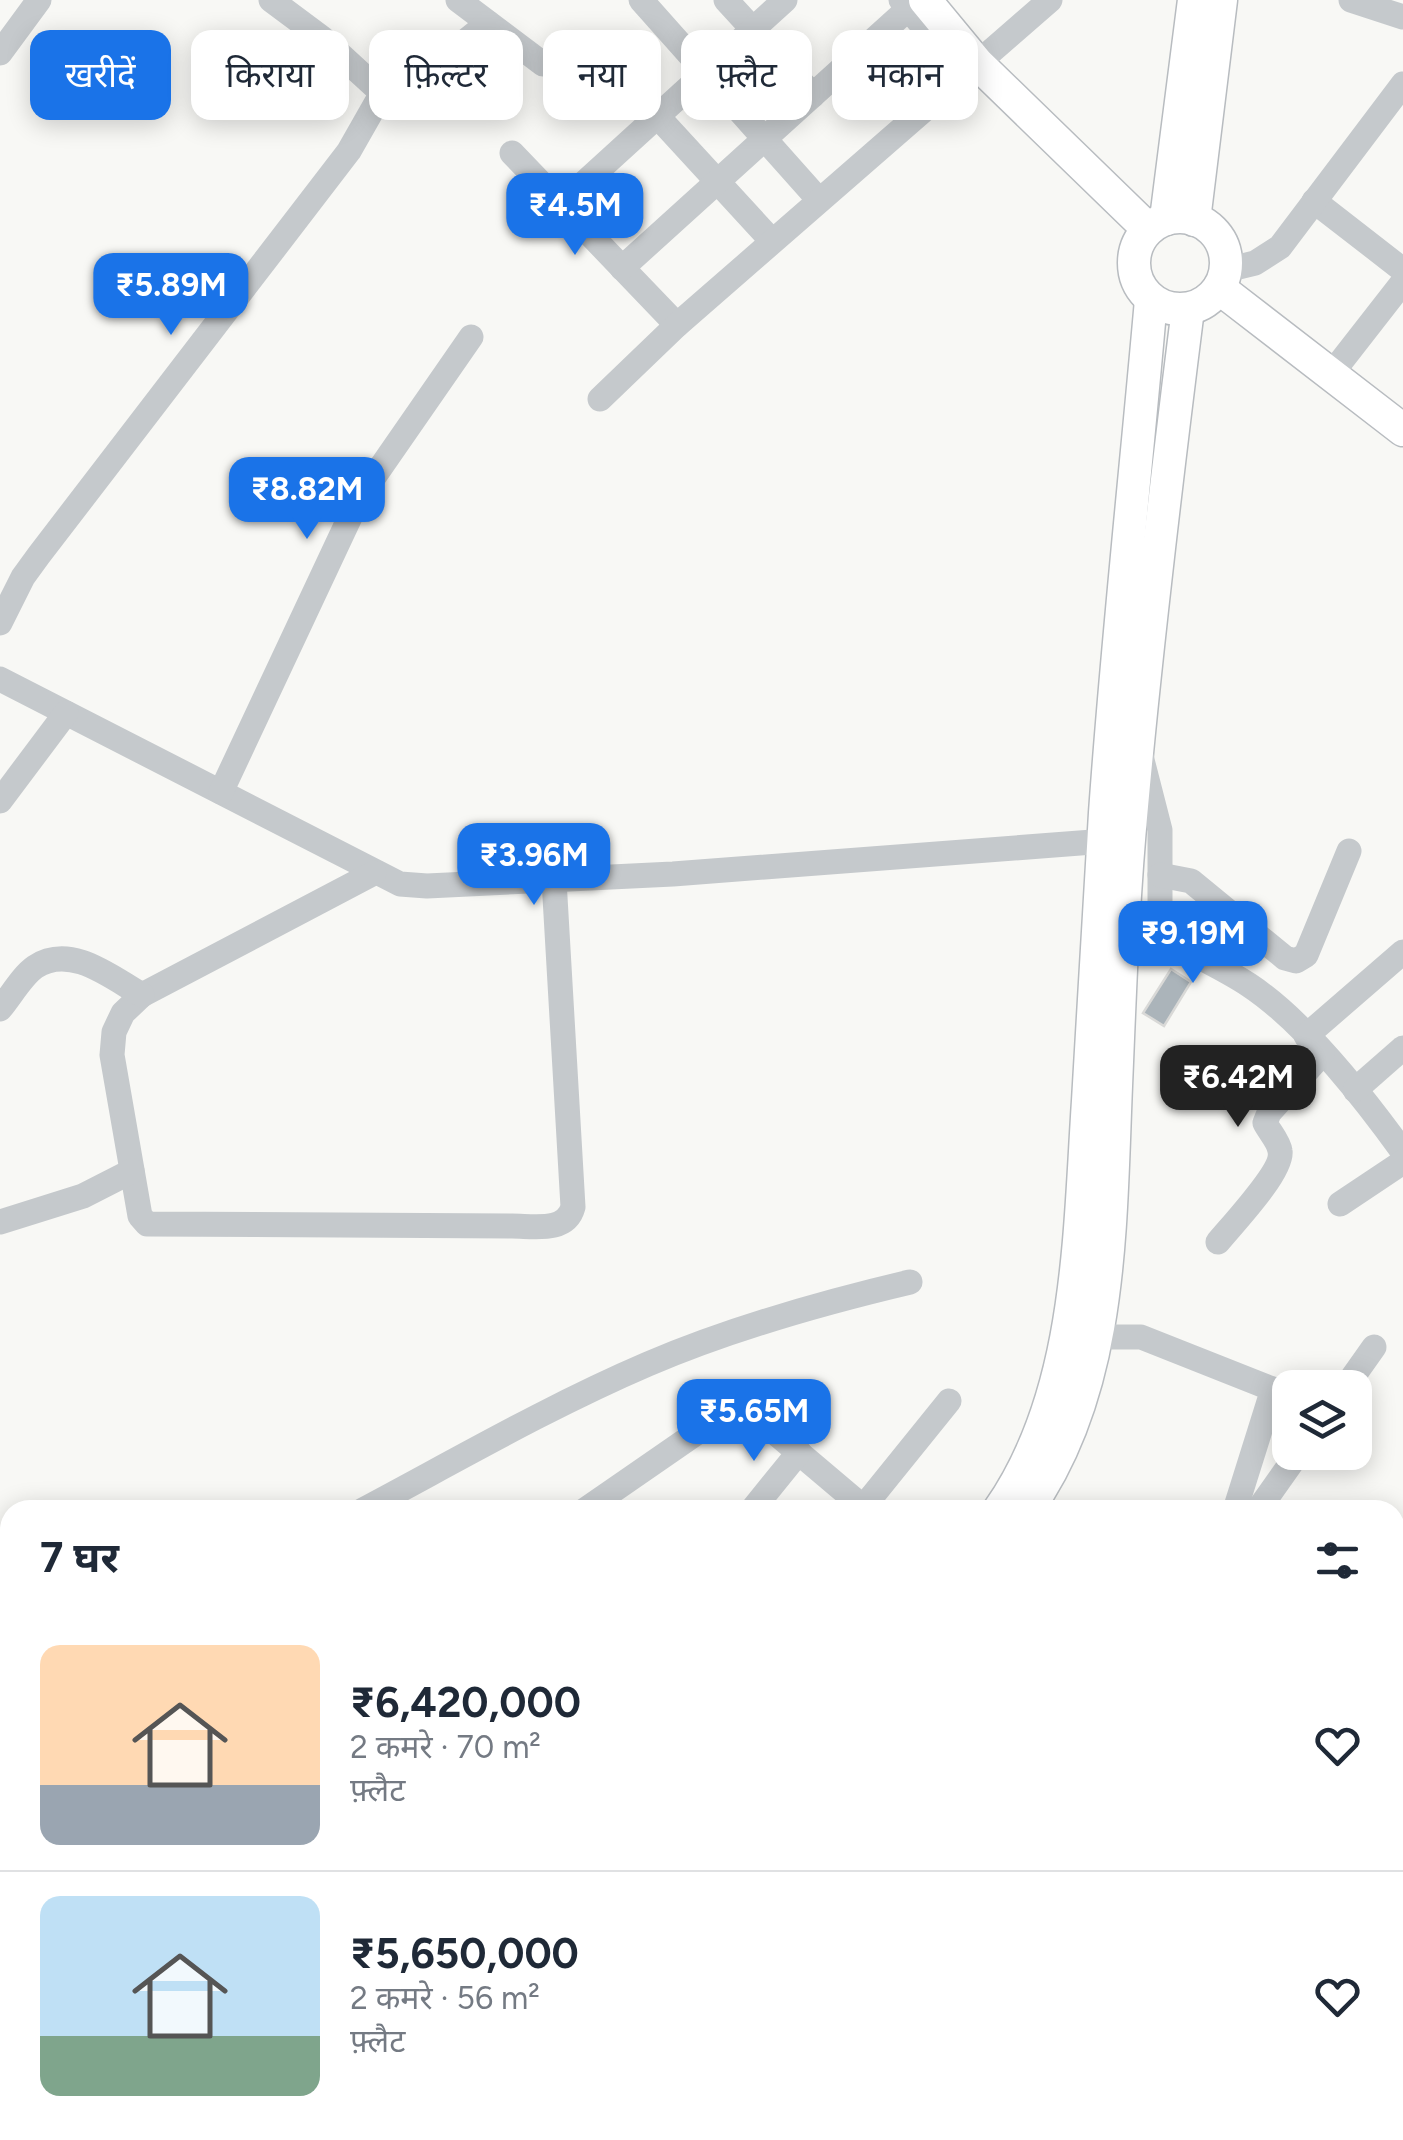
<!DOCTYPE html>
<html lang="hi">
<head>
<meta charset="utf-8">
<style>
  :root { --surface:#fff; --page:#f2f2f3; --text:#1f2937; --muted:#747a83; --line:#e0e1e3; --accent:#1a73e8 }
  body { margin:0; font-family:Figtree,"Noto Sans Devanagari",sans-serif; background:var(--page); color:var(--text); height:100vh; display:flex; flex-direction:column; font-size:38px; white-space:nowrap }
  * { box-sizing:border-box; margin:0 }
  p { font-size:32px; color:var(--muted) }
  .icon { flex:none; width:55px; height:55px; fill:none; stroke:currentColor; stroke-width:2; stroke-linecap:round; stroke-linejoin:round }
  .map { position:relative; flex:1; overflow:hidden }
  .side { position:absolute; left:0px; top:1500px; width:1405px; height:640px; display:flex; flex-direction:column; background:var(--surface); border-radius:30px 30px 0 0; box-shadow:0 5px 25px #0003 }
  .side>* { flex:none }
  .hud { position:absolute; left:30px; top:30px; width:1345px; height:90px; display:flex; gap:20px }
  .controls { position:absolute; left:1272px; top:1370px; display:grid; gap:20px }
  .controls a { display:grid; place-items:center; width:100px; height:100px; border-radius:20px; background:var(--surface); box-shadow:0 5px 25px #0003; font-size:50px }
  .price { position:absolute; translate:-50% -85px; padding:0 22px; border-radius:20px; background:var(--accent); color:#fff; font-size:32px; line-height:65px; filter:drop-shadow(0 2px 5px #0008) }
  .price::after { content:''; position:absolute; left:50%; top:60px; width:30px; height:22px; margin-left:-15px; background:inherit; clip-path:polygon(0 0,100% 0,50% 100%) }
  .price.selected { background:#222; color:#fff }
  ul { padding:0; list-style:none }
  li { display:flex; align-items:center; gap:30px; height:250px; padding:0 40px }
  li+li { border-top:2px solid var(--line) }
  li span { display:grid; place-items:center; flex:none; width:280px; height:200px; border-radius:20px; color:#555 }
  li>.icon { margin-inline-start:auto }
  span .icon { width:120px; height:120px; fill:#fffc; stroke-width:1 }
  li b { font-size:42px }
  h2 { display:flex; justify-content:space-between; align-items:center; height:120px; padding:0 40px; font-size:42px }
  .tag { padding:0 35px; border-radius:20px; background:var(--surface); box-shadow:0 5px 25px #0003; font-size:35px; line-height:90px }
  .tag.selected { background:var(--accent); color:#fff }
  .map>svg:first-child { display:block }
  .building { fill:#abb4ba; stroke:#d9d9d7; stroke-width:2.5 }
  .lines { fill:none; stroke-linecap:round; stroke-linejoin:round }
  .major-casing { stroke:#b8bcc0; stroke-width:35 }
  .minor { stroke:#c5c9cc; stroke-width:25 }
  .major { stroke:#fff; stroke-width:32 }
</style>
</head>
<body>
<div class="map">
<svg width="1403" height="2140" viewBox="0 0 1403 2140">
  <rect width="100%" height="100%" fill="#f8f8f5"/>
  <polygon class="building" points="1171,969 1191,982 1164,1026 1143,1013"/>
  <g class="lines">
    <defs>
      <g id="major">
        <polyline points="925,0 977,63 1148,229"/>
        <circle cx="1180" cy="263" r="46"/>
        <polyline points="1166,219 1194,0"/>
        <polyline points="1194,220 1221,0"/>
        <polyline points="1219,288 1403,430"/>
        <path d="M999 1510C1080 1394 1079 1237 1088 1101 1094 1005 1099 909 1105 813 1117 642 1136 471 1151 300"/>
        <path d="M1027 1510C1113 1389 1110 1229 1116 1086 1120 993 1123 899 1132 806 1147 640 1167 475 1188 309"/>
        <polyline points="584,2140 590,2130"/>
      </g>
    </defs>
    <use href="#major" class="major-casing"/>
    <g class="minor">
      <polyline points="271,0 322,38 382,93"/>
      <polyline points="458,0 543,64"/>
      <polyline points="641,0 819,200"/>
      <polyline points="726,0 813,95"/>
      <polyline points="901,0 963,74"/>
      <polyline points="1351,0 1403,17"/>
      <polyline points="591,44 772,241"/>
      <polyline points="0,53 39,0"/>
      <polyline points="512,153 677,325"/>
      <polyline points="1314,201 1403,270"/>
      <polyline points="561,204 785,0"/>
      <polyline points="622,268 908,9"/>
      <polyline points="1226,270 1255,263 1280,247 1403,84"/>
      <polyline points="1332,373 1403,282"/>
      <polyline points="600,399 677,325 1050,0"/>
      <polyline points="0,623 23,577 39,555 349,151 382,93 457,48 488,23"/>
      <polyline points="0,679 400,884 427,886 673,874 1119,840"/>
      <path d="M1141 756 1160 830V923L1173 943C1198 957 1225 969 1249 985 1305 1022 1364 1098 1403 1152"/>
      <polyline points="221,792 358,500 471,337"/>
      <polyline points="0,801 66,713"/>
      <path d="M374 873 142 995 123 1013 114 1032 112 1055 140 1216 147 1224 512 1226C534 1226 566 1233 573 1207L554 880"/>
      <polyline points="1160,875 1191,881 1285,958 1296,961 1306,955 1349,851"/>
      <path d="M0 1009C11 996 22 976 35 967 71 943 112 978 142 995"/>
      <polyline points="1306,1036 1403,952"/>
      <polyline points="1355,1090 1403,1048"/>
      <polyline points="1340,1204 1403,1162"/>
      <polyline points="0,1222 83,1196 132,1171"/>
      <path d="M1218 1242C1232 1225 1284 1170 1280 1151 1279 1142 1269 1131 1265 1123L1269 1113 1322 1054"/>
      <polyline points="1095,1337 1141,1337 1290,1396"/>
      <polyline points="1345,1388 1374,1347"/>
      <path d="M363 1510C457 1460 550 1406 648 1364 732 1328 821 1303 910 1282"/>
      <polyline points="585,1510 734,1407 744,1408 759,1419 863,1507"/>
      <polyline points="752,1510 799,1452"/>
      <polyline points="861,1510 949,1401"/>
      <polyline points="1235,1510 1273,1389"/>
      <polyline points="1258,1510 1299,1452"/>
      <polyline points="1395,1596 1403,1586"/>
      <polyline points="0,1751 10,1740"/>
      <polyline points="1395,1764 1403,1758"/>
      <polyline points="0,1864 10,1869"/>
      <polyline points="1395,2039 1401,2053 1395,2067"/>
      <polyline points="0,2062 10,2056"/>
      <polyline points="319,2130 329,2140"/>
      <polyline points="434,2130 446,2140"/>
      <polyline points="870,2130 888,2139 911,2130"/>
      <polyline points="932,2130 937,2140"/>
      <polyline points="1077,2130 1082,2140"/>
      <polyline points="587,2135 616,2140"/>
      <polyline points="24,2140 36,2130"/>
      <polyline points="154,2140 165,2131"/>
      <polyline points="274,2140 286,2130"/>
      <polyline points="831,2140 847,2130"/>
      <polyline points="1268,2140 1286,2130"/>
    </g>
    <use href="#major" class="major"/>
  </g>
</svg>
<div class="controls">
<a><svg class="icon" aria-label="layers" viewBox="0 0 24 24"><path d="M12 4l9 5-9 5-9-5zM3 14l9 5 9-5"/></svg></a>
</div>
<b class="price" style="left:575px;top:258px">₹4.5M</b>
<b class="price" style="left:171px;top:338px">₹5.89M</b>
<b class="price" style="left:307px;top:542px">₹8.82M</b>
<b class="price" style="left:534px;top:908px">₹3.96M</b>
<b class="price" style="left:1193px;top:986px">₹9.19M</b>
<b class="price selected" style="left:1238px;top:1130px">₹6.42M</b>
<b class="price" style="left:754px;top:1464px">₹5.65M</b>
<div class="hud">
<a class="tag selected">खरीदें</a>
<a class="tag">किराया</a>
<a class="tag">फ़िल्टर</a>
<a class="tag">नया</a>
<a class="tag">फ़्लैट</a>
<a class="tag">मकान</a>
</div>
<section class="side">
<h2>7 घर<svg class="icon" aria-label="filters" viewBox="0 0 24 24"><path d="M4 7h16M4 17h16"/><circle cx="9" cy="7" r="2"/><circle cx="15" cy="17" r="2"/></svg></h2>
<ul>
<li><span style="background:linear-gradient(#ffd9b3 70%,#9aa5b1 0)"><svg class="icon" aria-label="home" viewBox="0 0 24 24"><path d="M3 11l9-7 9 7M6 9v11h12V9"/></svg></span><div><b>₹6,420,000</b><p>2 कमरे · 70 m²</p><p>फ़्लैट</p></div><svg class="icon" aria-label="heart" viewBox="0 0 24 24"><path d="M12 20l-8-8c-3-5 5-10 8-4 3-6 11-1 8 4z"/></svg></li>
<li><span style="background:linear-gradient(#bfe0f5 70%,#7fa58c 0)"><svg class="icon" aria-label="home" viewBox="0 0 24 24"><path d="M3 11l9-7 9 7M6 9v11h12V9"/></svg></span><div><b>₹5,650,000</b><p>2 कमरे · 56 m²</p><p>फ़्लैट</p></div><svg class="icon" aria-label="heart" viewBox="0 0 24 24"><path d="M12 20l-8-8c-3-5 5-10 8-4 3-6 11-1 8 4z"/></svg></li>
</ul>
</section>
</div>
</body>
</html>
